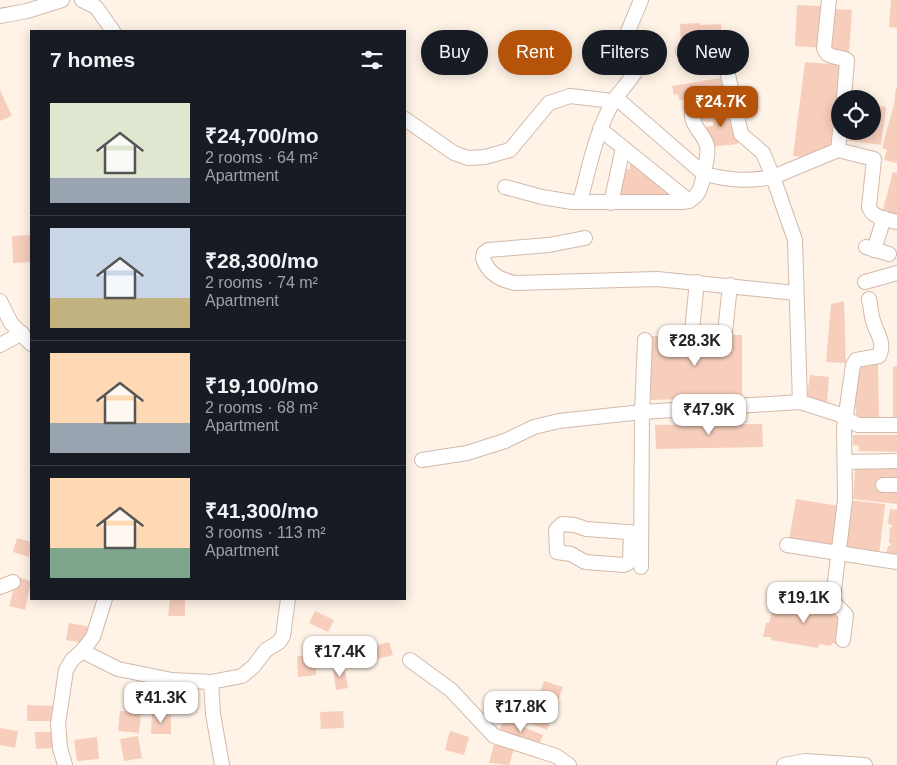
<!DOCTYPE html>
<html lang="en">
<head>
<meta charset="utf-8">
<style>
  :root { --surface:#171b24; --page:#242831; --text:#f1f3f6; --muted:#9ea1a6; --line:#363941; --accent:#b45309 }
  body { margin:0; font-family:Helvetica,sans-serif; background:var(--page); color:var(--text); height:100vh; display:flex; flex-direction:column; font-size:19px; white-space:nowrap }
  * { box-sizing:border-box; margin:0 }
  p { font-size:16px; color:var(--muted) }
  .icon { flex:none; width:28px; height:28px; fill:none; stroke:currentColor; stroke-width:2; stroke-linecap:round; stroke-linejoin:round }
  .map { position:relative; flex:1; overflow:hidden }
  .sheet { position:absolute; left:30px; top:30px; width:376px; height:570px; display:flex; flex-direction:column; background:var(--surface); border-radius:0px; box-shadow:0 2px 12px #0003 }
  .sheet>* { flex:none }
  .guide { position:absolute; left:421px; top:30px; width:400px; height:45px; display:flex; gap:10px }
  .fabs { position:absolute; left:831px; top:90px; display:grid; gap:10px }
  .fabs a { display:grid; place-items:center; width:50px; height:50px; border-radius:50%; background:var(--surface); box-shadow:0 2px 12px #0003; font-size:25px }
  .price { position:absolute; translate:-50% -42px; padding:0 11px; border-radius:10px; background:#fff; color:#222; font-size:16px; line-height:32px; filter:drop-shadow(0 1px 2px #0008) }
  .price::after { content:''; position:absolute; left:50%; top:30px; width:15px; height:11px; margin-left:-8px; background:inherit; clip-path:polygon(0 0,100% 0,50% 100%) }
  .price.active { background:var(--accent); color:#fff }
  ul { padding:0; list-style:none }
  li { display:flex; align-items:center; gap:15px; height:125px; padding:0 20px }
  li+li { border-top:1px solid var(--line) }
  li span { display:grid; place-items:center; flex:none; width:140px; height:100px; border-radius:0px; color:#555 }
  li>.icon { margin-inline-start:auto }
  span .icon { width:60px; height:60px; fill:#fffc; stroke-width:1 }
  li b { font-size:21px }
  h2 { display:flex; justify-content:space-between; align-items:center; height:60px; padding:0 20px; font-size:21px }
  .tag { padding:0 18px; border-radius:22px; background:var(--surface); box-shadow:0 2px 12px #0003; font-size:18px; line-height:45px }
  .tag.active { background:var(--accent); color:#fff }
  .map>svg:first-child { display:block }
  .building { fill:#f7cebc }
  .lines { fill:none; stroke-linecap:round; stroke-linejoin:round }
  .minor-casing { stroke:#d3b9ab; stroke-width:16 }
  .minor { stroke:#fff; stroke-width:14 }
</style>
</head>
<body>
<div class="map">
<svg width="897" height="765" viewBox="0 0 897 765">
  <rect width="100%" height="100%" fill="#fff3e7"/>
  <g class="building">
    <polygon points="891,0 897,0 897,28 889,27"/>
    <polygon points="797,5 823,6 821,48 795,46"/>
    <polygon points="833,9 852,10 849,53 830,51"/>
    <polygon points="700,23 700,25 721,24 722,45 681,48 680,24"/>
    <polygon points="805,62 841,65 830,149 822,148 803,157 793,156"/>
    <polygon points="726,77 729,103 693,108 692,105 685,106 684,100 679,100 678,94 674,95 672,86"/>
    <polygon points="896,88 897,88 897,163 884,160 887,150 882,148 894,104"/>
    <polygon points="0,90 12,116 0,121"/>
    <polygon points="872,105 886,107 881,145 842,140 844,131 872,131"/>
    <polygon points="733,108 738,144 709,147 706,127 713,126 713,122 700,121 699,114"/>
    <polygon points="630,161 638,162 638,168 648,169 675,190 675,200 616,201 620,169 630,169"/>
    <polygon points="893,172 897,173 897,218 882,213"/>
    <polygon points="31,235 31,262 13,263 12,236"/>
    <polygon points="844,301 846,363 826,362 831,304"/>
    <polygon points="742,335 742,397 651,400 648,336"/>
    <polygon points="862,363 862,366 878,363 879,419 863,417 863,420 856,420 854,364"/>
    <polygon points="897,366 897,417 893,417 893,367"/>
    <polygon points="810,375 829,377 827,403 806,401"/>
    <polygon points="762,424 763,447 656,449 655,425"/>
    <polygon points="853,435 897,435 897,452 859,451 859,446 853,445"/>
    <polygon points="897,466 897,504 853,499 855,467"/>
    <polygon points="796,499 839,506 832,548 789,540"/>
    <polygon points="848,500 885,504 879,556 846,553 850,508"/>
    <polygon points="890,509 897,510 897,561 885,559 888,546 891,546 891,543 889,543 890,527 892,528 892,525 888,524"/>
    <polygon points="17,538 31,542 29,557 13,552"/>
    <polygon points="17,577 31,581 25,610 9,606"/>
    <polygon points="782,598 824,602 824,607 834,608 843,614 838,644 832,643 831,646 819,644 818,648 771,640 771,637 763,637 766,623 769,623 773,610 776,610 777,604 780,604"/>
    <polygon points="170,599 185,599 185,616 168,616"/>
    <polygon points="315,611 334,620 328,632 309,623"/>
    <polygon points="69,623 91,627 90,633 86,632 84,643 66,640"/>
    <polygon points="389,642 393,655 372,660 369,647"/>
    <polygon points="315,655 316,675 298,677 297,656"/>
    <polygon points="344,665 348,688 336,690 333,667"/>
    <polygon points="544,681 563,687 555,710 536,703"/>
    <polygon points="27,705 55,706 54,721 27,721"/>
    <polygon points="533,705 554,713 547,730 526,722"/>
    <polygon points="120,711 141,713 139,733 118,731"/>
    <polygon points="343,711 344,728 321,729 320,712"/>
    <polygon points="152,714 171,715 171,734 151,734"/>
    <polygon points="504,719 543,735 538,747 499,731"/>
    <polygon points="0,728 18,731 15,748 0,745"/>
    <polygon points="450,731 469,737 464,755 445,750"/>
    <polygon points="35,732 54,732 55,748 36,749"/>
    <polygon points="138,736 142,758 124,761 120,739"/>
    <polygon points="97,737 99,759 77,761 74,740"/>
    <polygon points="494,744 514,749 509,765 489,763"/>
  </g>
  <g class="lines">
    <defs>
      <g id="minor">
        <polyline points="82,0 96,7 113,31"/>
        <path d="M829 0 824 48C828 60 838 55 847 60L844 99"/>
        <polyline points="0,16 27,11 62,0"/>
        <path d="M683 51 717 49 723 52 741 134 763 153 773 177 838 150 874 159 869 207C872 218 887 219 897 222"/>
        <path d="M405 119 454 153 468 158 485 157 510 150 549 103 570 96 621 102 704 174C705 165 709 155 707 146 705 135 691 126 692 114L694 112 734 105"/>
        <polyline points="600,129 689,201"/>
        <polyline points="838,150 840,131"/>
        <path d="M505 187 542 197 572 202H683C699 200 701 187 704 174 730 180 746 182 773 177L795 240 800 402"/>
        <path d="M580 202C589 168 596 131 614 100 620 91 645 65 641 55L627 47 624 41 641 0"/>
        <polyline points="611,203 623,148"/>
        <path d="M585 238 549 245 488 250 484 253 483 258C488 274 500 280 515 283L657 279 796 293"/>
        <polyline points="866,247 889,254"/>
        <polyline points="874,250 884,218"/>
        <polyline points="865,282 897,273"/>
        <polyline points="0,301 11,323 31,344"/>
        <polyline points="692,330 697,282"/>
        <polyline points="725,332 730,285"/>
        <polyline points="0,345 22,333"/>
        <polyline points="422,460 467,453 505,441 534,427 559,421 642,412 800,402 838,414 858,425 897,425"/>
        <polyline points="845,462 897,461"/>
        <polyline points="883,485 897,485"/>
        <polyline points="631,532 630,560 628,563 624,565 585,562 571,554 557,552 556,530 562,524 575,525 586,529 641,533"/>
        <polyline points="787,545 897,562"/>
        <polyline points="641,567 642,412 645,340"/>
        <polyline points="0,587 13,582"/>
        <polyline points="782,592 833,598"/>
        <path d="M843 640 846 615 836 605 833 598 845 500 844 428 853 365 856 360 879 356C885 344 878 335 874 324 871 316 871 307 869 299"/>
        <polyline points="82,651 118,669 172,680 211,682 242,676 253,667 266,650 279,642 283,636 288,599"/>
        <polyline points="410,660 451,690 494,736 556,756 569,765"/>
        <polyline points="211,682 213,714 222,765"/>
        <polyline points="65,765 60,748 58,724 66,670 72,660 82,651 93,637 105,599"/>
        <polyline points="784,765 805,761 865,765"/>
      </g>
    </defs>
    <use href="#minor" class="minor-casing"/>
    <use href="#minor" class="minor"/>
  </g>
</svg>
<div class="fabs">
<a><svg class="icon" aria-label="locate" viewBox="0 0 24 24"><circle cx="12" cy="12" r="6"/><path d="M12 2v4M12 18v4M2 12h4M18 12h4"/></svg></a>
</div>
<b class="price active" style="left:721px;top:128px">₹24.7K</b>
<b class="price" style="left:695px;top:367px">₹28.3K</b>
<b class="price" style="left:709px;top:436px">₹47.9K</b>
<b class="price" style="left:804px;top:624px">₹19.1K</b>
<b class="price" style="left:340px;top:678px">₹17.4K</b>
<b class="price" style="left:161px;top:724px">₹41.3K</b>
<b class="price" style="left:521px;top:733px">₹17.8K</b>
<div class="guide">
<a class="tag">Buy</a>
<a class="tag active">Rent</a>
<a class="tag">Filters</a>
<a class="tag">New</a>
</div>
<section class="sheet">
<h2>7 homes<svg class="icon" aria-label="filters" viewBox="0 0 24 24"><path d="M4 7h16M4 17h16"/><circle cx="9" cy="7" r="2"/><circle cx="15" cy="17" r="2"/></svg></h2>
<ul>
<li><span style="background:linear-gradient(#dfe7d0 75%,#9aa5b1 0)"><svg class="icon" aria-label="home" viewBox="0 0 24 24"><path d="M3 11l9-7 9 7M6 9v11h12V9"/></svg></span><div><b>₹24,700/mo</b><p>2 rooms · 64 m²</p><p>Apartment</p></div></li>
<li><span style="background:linear-gradient(#c9d6e8 70%,#c2b280 0)"><svg class="icon" aria-label="home" viewBox="0 0 24 24"><path d="M3 11l9-7 9 7M6 9v11h12V9"/></svg></span><div><b>₹28,300/mo</b><p>2 rooms · 74 m²</p><p>Apartment</p></div></li>
<li><span style="background:linear-gradient(#ffd9b3 70%,#9aa5b1 0)"><svg class="icon" aria-label="home" viewBox="0 0 24 24"><path d="M3 11l9-7 9 7M6 9v11h12V9"/></svg></span><div><b>₹19,100/mo</b><p>2 rooms · 68 m²</p><p>Apartment</p></div></li>
<li><span style="background:linear-gradient(#ffd9b3 70%,#7fa58c 0)"><svg class="icon" aria-label="home" viewBox="0 0 24 24"><path d="M3 11l9-7 9 7M6 9v11h12V9"/></svg></span><div><b>₹41,300/mo</b><p>3 rooms · 113 m²</p><p>Apartment</p></div></li>
</ul>
</section>
</div>
</body>
</html>
